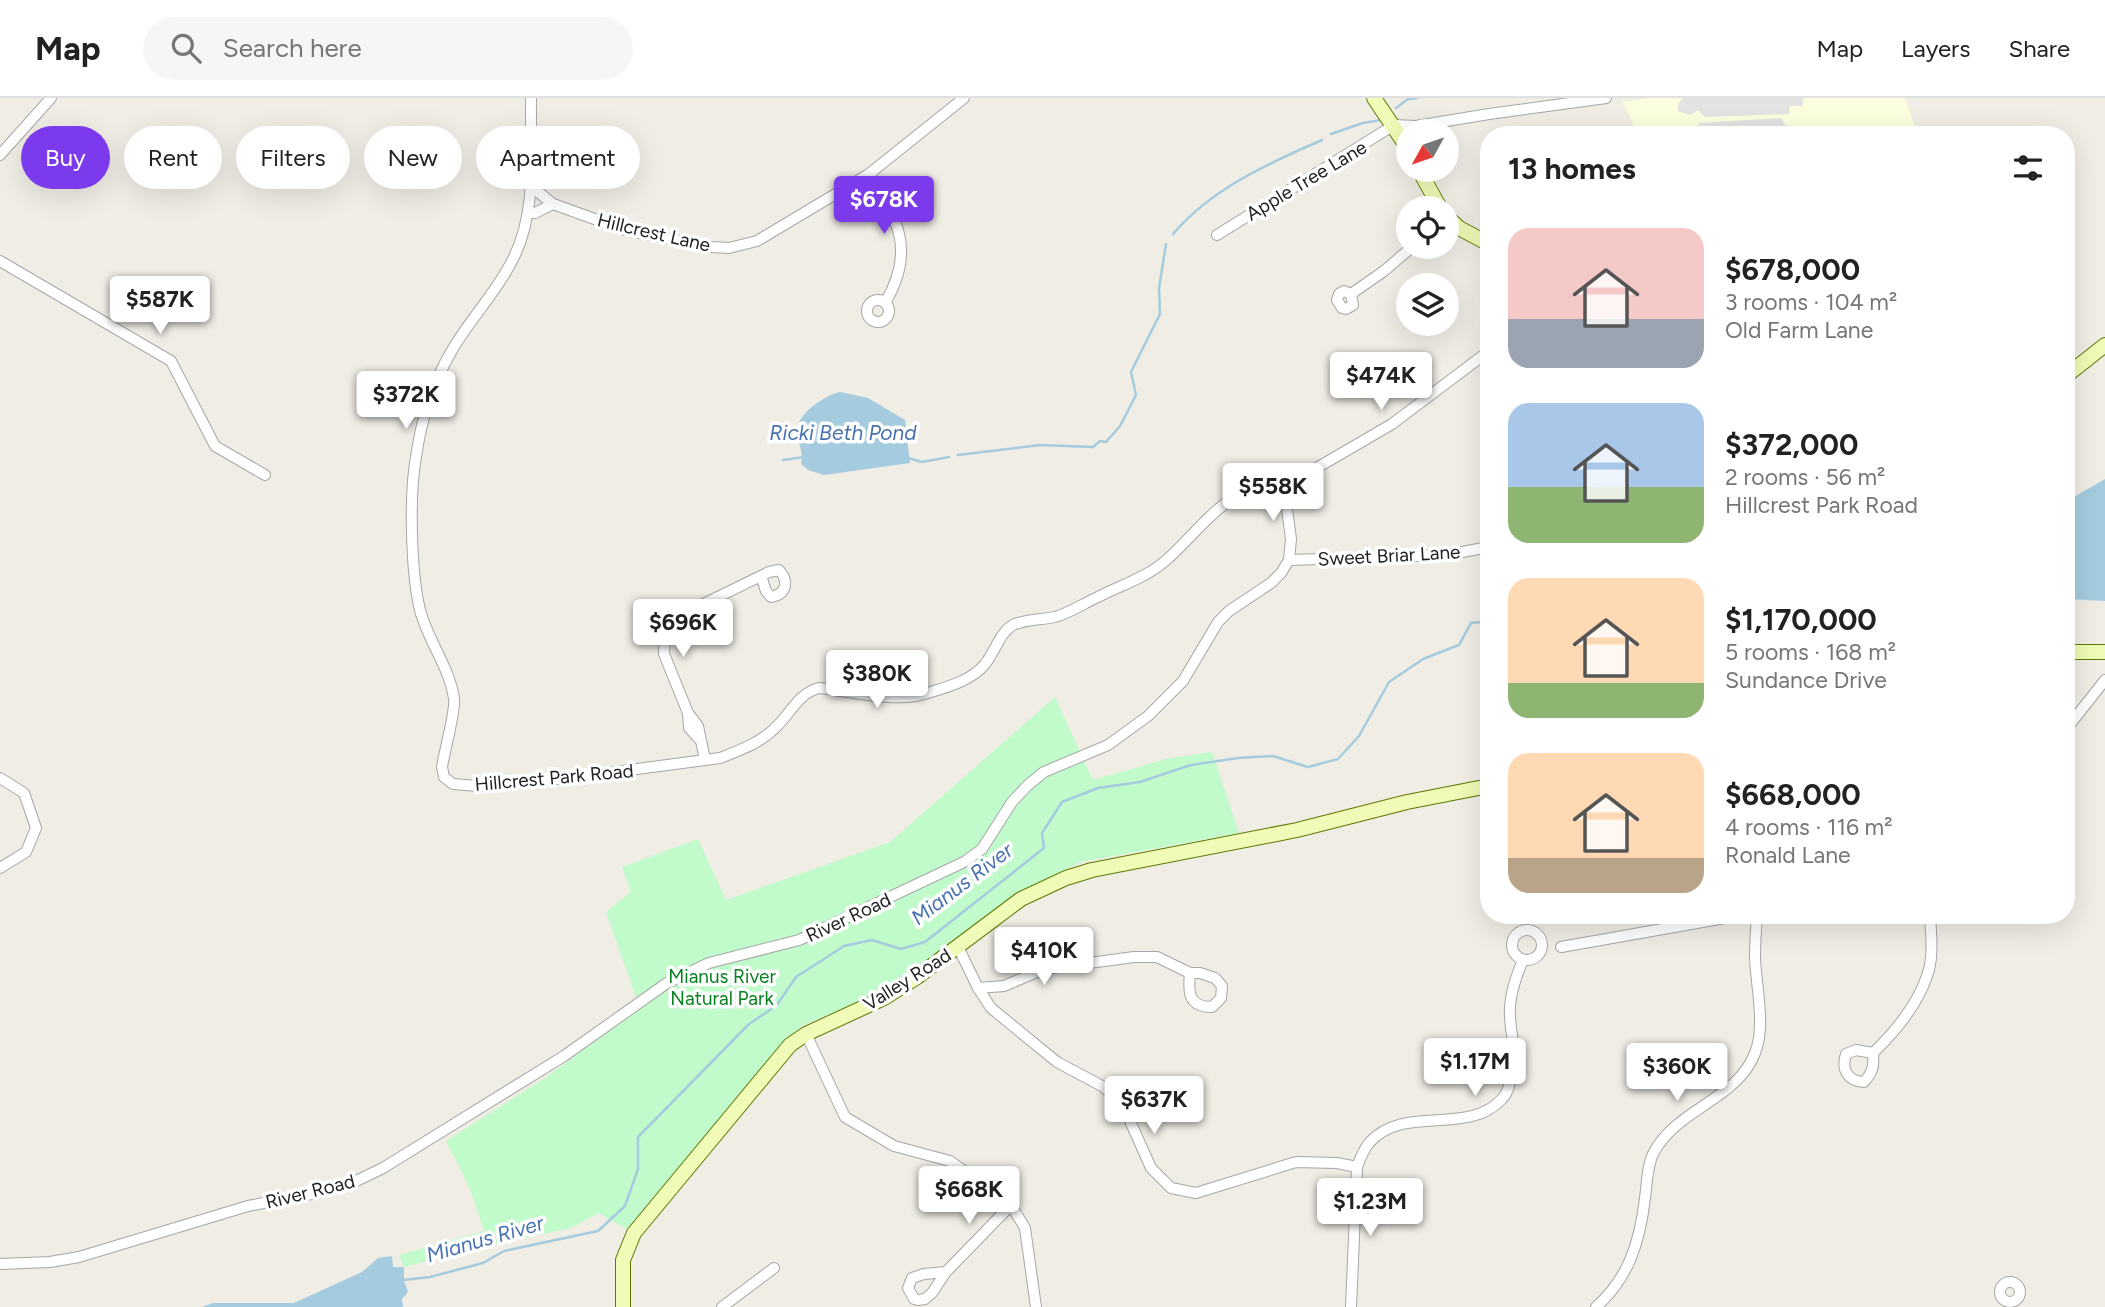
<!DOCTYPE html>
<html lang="en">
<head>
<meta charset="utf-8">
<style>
  :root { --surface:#fff; --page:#f6f6f6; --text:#222; --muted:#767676; --line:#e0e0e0; --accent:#7c3aed }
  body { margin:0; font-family:Figtree,sans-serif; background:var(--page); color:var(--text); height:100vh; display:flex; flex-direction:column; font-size:26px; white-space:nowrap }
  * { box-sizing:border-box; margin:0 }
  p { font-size:23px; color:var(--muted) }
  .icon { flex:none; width:38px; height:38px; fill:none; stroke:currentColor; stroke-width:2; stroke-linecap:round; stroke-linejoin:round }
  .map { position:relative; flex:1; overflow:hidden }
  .drawer { position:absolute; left:1480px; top:28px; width:595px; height:798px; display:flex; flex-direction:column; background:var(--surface); border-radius:28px; box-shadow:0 7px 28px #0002 }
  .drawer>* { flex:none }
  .top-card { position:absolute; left:21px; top:28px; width:665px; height:63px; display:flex; gap:14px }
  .needle { width:46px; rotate:230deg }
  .tools { position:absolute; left:1396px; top:21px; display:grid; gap:14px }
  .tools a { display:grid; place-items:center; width:63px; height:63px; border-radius:50%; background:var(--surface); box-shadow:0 7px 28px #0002; font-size:35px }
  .price { position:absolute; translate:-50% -60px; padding:0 16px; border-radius:7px; background:#fff; color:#222; font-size:23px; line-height:46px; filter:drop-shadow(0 2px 4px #0008) }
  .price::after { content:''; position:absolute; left:50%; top:42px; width:21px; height:16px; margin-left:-10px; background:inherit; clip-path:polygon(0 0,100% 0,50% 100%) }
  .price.current { background:var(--accent); color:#fff }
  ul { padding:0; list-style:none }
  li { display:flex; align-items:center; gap:21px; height:175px; padding:0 28px }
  li span { display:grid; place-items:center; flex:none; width:196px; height:140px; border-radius:21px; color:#555 }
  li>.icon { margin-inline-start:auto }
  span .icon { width:84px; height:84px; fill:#fffc; stroke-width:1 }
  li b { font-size:30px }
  h2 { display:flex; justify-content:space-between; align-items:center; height:84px; padding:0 28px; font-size:30px }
  .pill { padding:0 24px; border-radius:32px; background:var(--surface); box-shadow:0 7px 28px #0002; font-size:24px; line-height:63px }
  .pill.current { background:var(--accent); color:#fff }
  header { display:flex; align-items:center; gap:42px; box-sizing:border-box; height:98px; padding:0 35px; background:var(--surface); border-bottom:2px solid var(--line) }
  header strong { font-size:33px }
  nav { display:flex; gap:38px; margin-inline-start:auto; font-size:24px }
  .search { width:490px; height:63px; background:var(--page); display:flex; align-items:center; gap:18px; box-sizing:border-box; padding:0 24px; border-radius:38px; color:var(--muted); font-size:26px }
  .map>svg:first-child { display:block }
  .education { fill:#fbffde }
  .park { fill:#c1fbcc }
  .parking { fill:#e3e3e3 }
  .water { fill:#a4cbde }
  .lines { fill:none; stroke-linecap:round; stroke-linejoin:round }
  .stream { stroke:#a4cbde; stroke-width:2.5 }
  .street-casing { stroke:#a6a6a6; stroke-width:12 }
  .secondary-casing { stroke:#5f7902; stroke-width:16 }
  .street { stroke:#fff; stroke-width:10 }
  .secondary { stroke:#f0fbb7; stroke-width:14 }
  .labels { text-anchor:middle; stroke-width:7; stroke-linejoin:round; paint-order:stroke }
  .street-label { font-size:19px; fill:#1f1f1f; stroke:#fff }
  .park-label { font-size:19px; fill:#098120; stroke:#fff }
  .water-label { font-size:21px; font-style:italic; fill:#4871b1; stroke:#fff }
</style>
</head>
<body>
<header>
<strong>Map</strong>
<div class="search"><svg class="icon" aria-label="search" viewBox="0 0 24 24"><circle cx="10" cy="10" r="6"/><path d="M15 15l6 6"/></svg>Search here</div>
<nav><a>Map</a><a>Layers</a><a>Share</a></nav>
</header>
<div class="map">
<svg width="2105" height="1209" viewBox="0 0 2105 1209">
  <rect width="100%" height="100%" fill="#f0ede5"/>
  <polygon class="education" points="1647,0 1905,0 1918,37 1638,37 1623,4"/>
  <polygon class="park" points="1055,599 1093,682 1166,661 1212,654 1239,735 1081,764 1022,792 987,816 948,850 862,903 801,928 768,963 630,1133 599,1115 571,1130 500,1145 465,1158 447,1158 404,1169 399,1157 484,1133 470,1091 446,1043 545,980 640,911 606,814 631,794 622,769 698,741 726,802 890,744"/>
  <g class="parking">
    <polygon points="1683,0 1803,0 1803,8 1790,8 1789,16 1705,19 1698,12 1690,17 1678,13 1678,6"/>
    <polygon points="1781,20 1786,28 1790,27 1795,37 1700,37 1699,25"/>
  </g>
  <g class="water">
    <path d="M840 294 868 300 905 322 910 365 824 377 808 372 801 366C804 351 797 345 797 334 796 316 825 297 840 294Z"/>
    <polygon points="2105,381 2105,503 2067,501 2067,403"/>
    <polygon points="392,1158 393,1169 404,1169 404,1182 408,1194 402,1201 403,1209 202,1209 213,1205 294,1205 362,1174 378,1160"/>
  </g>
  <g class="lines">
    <g class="stream">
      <polyline points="1396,10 1408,1 1417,0"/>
      <polyline points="1331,36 1363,25 1381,22"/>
      <path d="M1173 136C1211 91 1269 65 1322 42"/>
      <polyline points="958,357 1040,347 1093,349 1100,343 1106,344 1120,328 1136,297 1131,274 1160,216 1159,190 1166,146"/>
      <polyline points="908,360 922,364 949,359"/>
      <polyline points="783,362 804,359"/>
      <polyline points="403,1182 430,1179 483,1165 504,1153 598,1133 625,1108 638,1071 638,1039 749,926 776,908 796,879 844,848 872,842 901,851 925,844 1044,750 1042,735 1062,704 1098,690 1140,684 1191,667 1238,660 1273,658 1308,669 1338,661 1359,638 1389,584 1423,561 1459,547 1471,525 1489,523"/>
    </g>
    <defs>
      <g id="street">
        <path d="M531 0C530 53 538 112 513 161 497 194 469 222 451 254 433 285 421 323 416 359 409 397 411 475 420 512 428 543 450 570 454 601 456 611 444 655 442 669L444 679 453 686 478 688 569 680 720 660C738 653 760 645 774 631 790 617 798 595 819 590 850 593 895 605 924 596 944 590 972 583 985 566 995 554 1000 534 1013 527 1025 521 1041 522 1055 519 1070 515 1084 505 1098 499 1119 488 1145 480 1164 464 1199 435 1231 379 1284 389"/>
        <polyline points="0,57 51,0"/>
        <path d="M869 76C898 122 916 153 885 205"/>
        <polyline points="532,89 553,106 625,132 711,149 729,150 757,143 869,76 964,0"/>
        <polyline points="528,115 535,115 553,106"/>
        <polyline points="1217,137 1394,27 1416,28 1489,16 1606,0"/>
        <polyline points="0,163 171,263 215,348 265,377"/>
        <polyline points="1351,196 1353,207 1346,211 1342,210 1337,202 1339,196 1344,193 1351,196 1384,173 1412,149"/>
        <circle cx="878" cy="213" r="11"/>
        <polyline points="1284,389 1392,326 1489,253"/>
        <polyline points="1289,462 1446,457 1489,449"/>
        <polyline points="688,615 689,630 699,641"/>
        <polyline points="2067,630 2105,582"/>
        <path d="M705 662 698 628 688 615 664 556 665 532 677 519 769 474 779 472C789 483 787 496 771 499L766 493 761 478"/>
        <polyline points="0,680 24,695 36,730 26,754 0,770"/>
        <circle cx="1527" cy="847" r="15"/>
        <path d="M958 849 978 890 1004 888 1044 871 1134 859H1157L1190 875H1200L1215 880 1222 888 1221 900 1212 909C1188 909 1188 894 1190 875"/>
        <polyline points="1561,849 1742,817"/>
        <polyline points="978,890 991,910 1057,964 1102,988 1122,1005 1151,1070 1171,1090 1196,1095 1296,1064 1337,1065 1357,1069"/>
        <polyline points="806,936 845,1019 894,1048 950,1063 1011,1107 1025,1130 1036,1209"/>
        <path d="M1856 952 1873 955C1874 968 1873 974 1864 984 1847 983 1841 971 1846 956Z"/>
        <path d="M1873 955C1895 934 1917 907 1927 878 1934 859 1931 837 1930 817"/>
        <polyline points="0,1166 50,1164 79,1159 248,1108 317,1095 352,1085 383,1070 564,958 667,885 709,865 799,842 964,764 982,751 1012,704 1028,687 1044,674 1108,647 1148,618 1183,583 1218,524 1229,513 1271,485 1281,475 1289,462 1291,441 1284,389"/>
        <polyline points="946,1174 924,1176 912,1180 908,1190 914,1201 918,1202 925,1201 932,1195 946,1174 1011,1107"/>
        <circle cx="2010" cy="1194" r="10"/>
        <polyline points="722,1209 774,1170"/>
        <path d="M1351 1209 1357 1069C1360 1061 1364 1051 1369 1045 1404 1005 1467 1039 1502 1001 1506 997 1508 992 1509 987 1522 953 1508 941 1510 908 1511 893 1517 876 1523 862"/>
        <path d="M1596 1209C1629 1180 1640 1143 1645 1100 1647 1086 1647 1067 1654 1054 1678 1010 1737 1002 1755 955 1766 928 1756 888 1755 860 1755 846 1756 831 1757 817"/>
      </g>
      <g id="secondary">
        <polyline points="1374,0 1409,52"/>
        <polyline points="1419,72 1440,110"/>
        <polyline points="1447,119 1459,130 1489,146"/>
        <polyline points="2067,277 2105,247"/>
        <polyline points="2067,554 2105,554"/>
        <polyline points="623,1209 623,1162 634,1135 790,947 806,936 884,900 917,879 1021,801 1066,780 1092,772 1297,732 1407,704 1489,688"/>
      </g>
    </defs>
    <use href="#street" class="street-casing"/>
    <use href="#secondary" class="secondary-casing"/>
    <use href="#street" class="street"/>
    <use href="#secondary" class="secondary"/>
  </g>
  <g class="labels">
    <g class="street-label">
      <text transform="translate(1306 82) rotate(-31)" y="7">Apple Tree Lane</text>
      <text transform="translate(654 134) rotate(13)" y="7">Hillcrest Lane</text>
      <text transform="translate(1389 457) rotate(-3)" y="7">Sweet Briar Lane</text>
      <text transform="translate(554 679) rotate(-5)" y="7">Hillcrest Park Road</text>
      <text transform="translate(848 819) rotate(-25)" y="7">River Road</text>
      <text transform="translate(907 881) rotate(-32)" y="7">Valley Road</text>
      <text transform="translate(310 1093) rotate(-14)" y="7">River Road</text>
    </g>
    <g class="park-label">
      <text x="722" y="885">Mianus River<tspan x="722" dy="22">Natural Park</tspan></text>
    </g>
    <g class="water-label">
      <text x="843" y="342">Ricki Beth Pond</text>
      <text transform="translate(962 786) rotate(-37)" y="7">Mianus River</text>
      <text transform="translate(485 1141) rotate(-16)" y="7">Mianus River</text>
    </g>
  </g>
</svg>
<div class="tools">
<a><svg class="needle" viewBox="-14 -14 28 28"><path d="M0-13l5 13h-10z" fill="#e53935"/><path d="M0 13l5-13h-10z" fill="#767676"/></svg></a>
<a><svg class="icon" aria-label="locate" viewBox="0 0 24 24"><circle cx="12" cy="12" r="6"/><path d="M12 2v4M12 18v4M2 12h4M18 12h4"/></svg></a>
<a><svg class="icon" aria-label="layers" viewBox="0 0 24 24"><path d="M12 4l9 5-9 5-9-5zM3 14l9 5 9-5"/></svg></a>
</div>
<b class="price current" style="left:884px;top:138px">$678K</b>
<b class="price" style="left:160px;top:238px">$587K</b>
<b class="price" style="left:1381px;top:314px">$474K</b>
<b class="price" style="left:406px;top:333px">$372K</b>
<b class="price" style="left:1273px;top:425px">$558K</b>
<b class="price" style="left:683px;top:561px">$696K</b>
<b class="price" style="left:877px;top:612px">$380K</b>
<b class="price" style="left:1044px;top:889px">$410K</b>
<b class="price" style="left:1475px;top:1000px">$1.17M</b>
<b class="price" style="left:1677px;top:1005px">$360K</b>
<b class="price" style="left:1154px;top:1038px">$637K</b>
<b class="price" style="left:969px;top:1128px">$668K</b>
<b class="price" style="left:1370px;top:1140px">$1.23M</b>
<div class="top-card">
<a class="pill current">Buy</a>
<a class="pill">Rent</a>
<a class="pill">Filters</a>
<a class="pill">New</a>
<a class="pill">Apartment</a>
</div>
<section class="drawer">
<h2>13 homes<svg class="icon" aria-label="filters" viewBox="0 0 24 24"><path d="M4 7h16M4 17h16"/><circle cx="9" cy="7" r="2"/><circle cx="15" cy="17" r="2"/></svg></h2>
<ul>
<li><span style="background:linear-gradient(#f6c9c9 65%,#9aa5b1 0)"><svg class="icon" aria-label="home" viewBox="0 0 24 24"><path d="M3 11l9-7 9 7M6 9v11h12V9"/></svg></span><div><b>$678,000</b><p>3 rooms · 104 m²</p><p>Old Farm Lane</p></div></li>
<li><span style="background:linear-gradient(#a9c7e8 60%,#8fb573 0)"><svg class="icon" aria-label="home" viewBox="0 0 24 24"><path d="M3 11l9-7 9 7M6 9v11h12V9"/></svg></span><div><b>$372,000</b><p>2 rooms · 56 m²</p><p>Hillcrest Park Road</p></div></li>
<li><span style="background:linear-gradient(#ffd9b3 75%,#8fb573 0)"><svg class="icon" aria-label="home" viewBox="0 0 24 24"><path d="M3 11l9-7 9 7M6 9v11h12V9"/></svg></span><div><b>$1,170,000</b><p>5 rooms · 168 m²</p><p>Sundance Drive</p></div></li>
<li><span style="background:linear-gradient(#ffd9b3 75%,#b9a48a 0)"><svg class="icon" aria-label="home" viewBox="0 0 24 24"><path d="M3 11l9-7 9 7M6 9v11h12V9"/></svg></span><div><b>$668,000</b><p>4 rooms · 116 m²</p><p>Ronald Lane</p></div></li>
</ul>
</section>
</div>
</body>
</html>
